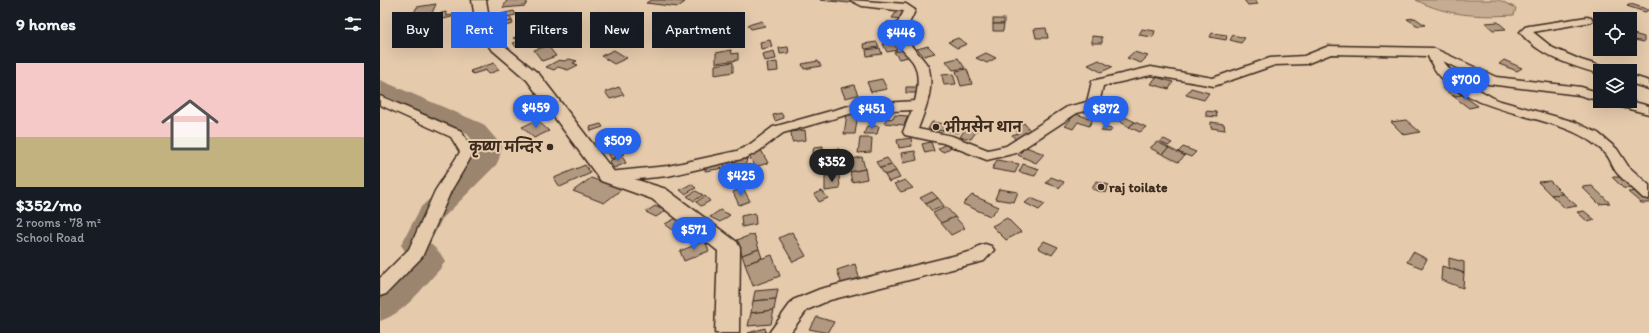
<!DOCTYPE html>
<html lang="en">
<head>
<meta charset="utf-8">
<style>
  :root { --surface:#171b24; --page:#242831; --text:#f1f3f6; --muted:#9ea1a6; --accent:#2563eb }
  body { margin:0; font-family:Itim,"Playpen Sans Deva",sans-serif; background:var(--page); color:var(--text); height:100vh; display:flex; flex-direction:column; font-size:15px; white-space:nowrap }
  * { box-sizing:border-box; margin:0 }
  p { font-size:13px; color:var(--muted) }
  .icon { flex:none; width:22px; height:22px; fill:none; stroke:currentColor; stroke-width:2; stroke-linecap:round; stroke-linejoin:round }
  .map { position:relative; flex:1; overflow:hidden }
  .drawer { display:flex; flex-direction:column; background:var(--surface); width:380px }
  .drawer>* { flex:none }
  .hud { position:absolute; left:12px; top:12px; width:380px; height:36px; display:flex; gap:8px }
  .controls { position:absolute; left:1213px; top:12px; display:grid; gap:8px }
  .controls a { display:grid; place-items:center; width:44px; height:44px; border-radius:0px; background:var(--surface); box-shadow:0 4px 16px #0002; font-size:20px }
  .price { position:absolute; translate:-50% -34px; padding:0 9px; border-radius:14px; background:var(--accent); color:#fff; font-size:13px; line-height:26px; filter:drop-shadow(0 1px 2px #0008) }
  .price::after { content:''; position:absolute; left:50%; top:24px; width:12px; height:9px; margin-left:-6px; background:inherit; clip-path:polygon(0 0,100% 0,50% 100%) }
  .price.on { background:#222; color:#fff }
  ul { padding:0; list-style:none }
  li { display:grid; align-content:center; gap:8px; height:212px; padding:0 16px }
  li span { display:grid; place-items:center; height:124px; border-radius:0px; color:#555 }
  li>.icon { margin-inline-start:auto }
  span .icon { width:72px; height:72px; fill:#fffc; stroke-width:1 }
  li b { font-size:17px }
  h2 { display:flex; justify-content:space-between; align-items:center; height:48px; padding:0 16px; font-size:17px }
  .chip { padding:0 14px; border-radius:0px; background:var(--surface); box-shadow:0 4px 16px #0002; font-size:14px; line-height:36px }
  .chip.on { background:var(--accent); color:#fff }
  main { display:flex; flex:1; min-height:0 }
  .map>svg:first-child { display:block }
  .green { fill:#c6ad92; stroke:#806c58 }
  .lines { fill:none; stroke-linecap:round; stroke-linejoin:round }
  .river { fill:#9b856e; fill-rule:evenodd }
  .building { fill:#b19880; stroke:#3b2a1e }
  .minor-casing { stroke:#3b2a1e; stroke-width:3 }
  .major-casing { stroke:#3b2a1e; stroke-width:3 }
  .minor { fill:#e5caac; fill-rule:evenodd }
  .major { fill:#e5caac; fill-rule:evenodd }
  .poi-dot { fill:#3b2a1e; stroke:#e5caac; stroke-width:1.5 }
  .labels { text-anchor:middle; stroke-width:4; stroke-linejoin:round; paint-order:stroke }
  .poi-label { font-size:14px; font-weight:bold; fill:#3b2a1e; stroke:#e5caac; text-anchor:start }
</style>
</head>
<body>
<main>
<section class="drawer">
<h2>9 homes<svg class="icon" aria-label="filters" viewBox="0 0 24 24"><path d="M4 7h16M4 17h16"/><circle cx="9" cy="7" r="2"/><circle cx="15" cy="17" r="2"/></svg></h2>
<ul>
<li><span style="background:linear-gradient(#f6c9c9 60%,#c2b280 0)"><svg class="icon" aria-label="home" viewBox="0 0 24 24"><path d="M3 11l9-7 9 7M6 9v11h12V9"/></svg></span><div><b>$352/mo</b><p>2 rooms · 78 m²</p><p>School Road</p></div></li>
</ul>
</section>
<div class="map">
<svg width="1269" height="333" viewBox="0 0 1269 333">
  <rect width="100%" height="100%" fill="#e5caac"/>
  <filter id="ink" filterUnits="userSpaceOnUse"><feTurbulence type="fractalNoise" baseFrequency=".025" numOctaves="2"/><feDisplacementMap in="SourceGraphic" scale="8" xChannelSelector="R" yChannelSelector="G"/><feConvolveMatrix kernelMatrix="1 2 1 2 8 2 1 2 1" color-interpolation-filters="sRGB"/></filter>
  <g filter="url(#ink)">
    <path class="green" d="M1036 0H1119L1136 8 1134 15C1099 17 1067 16 1036 0Z"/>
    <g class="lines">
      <path class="river" d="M0 80 103 124 122 146 119 159 116 165 62 219 50 243 60 253 65 261 60 269C42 288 25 313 0 321V292L32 261 21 245 41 207 95 156 98 147 87 134 0 94Z"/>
    </g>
    <g class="building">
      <polygon points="127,0 148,0 145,6 123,8"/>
      <polygon points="271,0 288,0 305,2 298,7 266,3"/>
      <polygon points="440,0 472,0 469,3"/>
      <polygon points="864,0 875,0 878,4 868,5"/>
      <polygon points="56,4 52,13 32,16 37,7"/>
      <polygon points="1251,4 1269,10 1265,12 1247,6"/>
      <polygon points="134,11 136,15 121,18 120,14"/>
      <polygon points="517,11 527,11 523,19 512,18"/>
      <polygon points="66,12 66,16 72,15 72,17 41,24 41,18"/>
      <polygon points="130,17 132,21 116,25 114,21"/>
      <polygon points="1035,18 1045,25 1038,26 1027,19"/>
      <rect x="613" y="19" width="11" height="5"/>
      <polygon points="132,21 133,24 117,28 116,25"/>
      <polygon points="382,21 385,26 371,29 368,25"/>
      <polygon points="507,22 517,22 517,29 507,30"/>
      <polygon points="1118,22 1126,29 1113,30 1105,23"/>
      <polygon points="613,24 624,24 623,31 613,31"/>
      <polygon points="666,28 668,38 656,38 654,29"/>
      <polygon points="159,29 163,32 151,36 147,34"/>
      <polygon points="517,29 518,36 507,37 507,30"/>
      <polygon points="762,29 775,31 773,37 759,35"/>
      <polygon points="832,33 847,35 846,40 830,37"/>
      <polygon points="1250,33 1264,37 1264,42 1250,39"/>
      <polygon points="142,34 147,37 138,41 133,38"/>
      <polygon points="853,35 865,38 861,43 850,40"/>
      <polygon points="712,36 722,37 722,43 712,43"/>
      <polygon points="578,38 587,44 577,48 568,42"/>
      <polygon points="145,40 148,43 136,47 133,43"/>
      <polygon points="390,40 392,47 381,49 380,42"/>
      <polygon points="497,42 499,47 485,49 483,44"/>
      <polygon points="514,42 517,50 507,52 503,44"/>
      <polygon points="168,46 176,56 162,61 154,50"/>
      <polygon points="548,46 555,53 544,56 537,49"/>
      <polygon points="408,47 409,53 400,54 399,48"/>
      <polygon points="500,48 502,54 487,56 486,50"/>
      <polygon points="234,50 247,58 234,64 221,56"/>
      <polygon points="351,50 352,54 358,53 358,60 336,63 336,53"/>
      <polygon points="523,50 528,57 519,59 514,52"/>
      <polygon points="394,51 396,59 384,61 382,54"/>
      <polygon points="754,52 768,56 761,63 747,58"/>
      <polygon points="606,53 616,58 607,63 596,58"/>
      <polygon points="578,58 585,68 573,70 566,61"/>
      <polygon points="189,59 197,61 193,63 198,65 188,70 178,67 174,70 166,67 179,60 184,61"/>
      <polygon points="719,60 732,67 721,72 708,65"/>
      <polygon points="1124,60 1142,68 1137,71 1119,64"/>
      <polygon points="438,61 441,66 424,69 422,64"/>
      <polygon points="353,62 353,72 335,75 335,65"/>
      <polygon points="397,62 398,71 388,72 387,63"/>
      <polygon points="114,63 119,70 108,74 106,70 93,74 90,71"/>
      <polygon points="587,69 592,84 581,86 576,71"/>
      <polygon points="573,74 576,84 564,85 562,75"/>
      <polygon points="776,77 793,82 789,89 771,84"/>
      <polygon points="502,79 507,89 491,92 487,82"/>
      <polygon points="474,85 478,95 465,98 461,88"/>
      <polygon points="1071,86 1082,95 1073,96 1062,88"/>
      <polygon points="239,87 244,95 230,99 225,92"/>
      <polygon points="526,87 538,87 537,93 526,93"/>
      <polygon points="811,88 829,93 824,100 806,95"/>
      <polygon points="1082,95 1098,106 1089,108 1073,96"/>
      <polygon points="826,111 836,112 837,117 826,116"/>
      <polygon points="401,113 404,118 395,121 393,115"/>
      <polygon points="478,113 475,134 464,134 467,114"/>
      <polygon points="695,114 713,119 709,126 698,122 693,129 685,126"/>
      <polygon points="515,115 528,116 524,125 504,123 507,118 513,119"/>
      <polygon points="743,116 755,122 749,127 737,120"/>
      <polygon points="157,120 169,131 154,138 142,127"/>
      <polygon points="574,120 584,122 578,133 567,131"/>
      <polygon points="1026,120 1040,132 1024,135 1011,122"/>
      <polygon points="552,122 566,124 563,131 548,129"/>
      <polygon points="755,122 766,127 760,132 749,127"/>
      <polygon points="831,122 844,124 845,130 831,128"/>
      <polygon points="644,123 654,135 636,140 632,135 638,133 633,127"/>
      <polygon points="221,124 223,127 211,131 210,127"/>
      <polygon points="487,126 499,126 497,134 484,134"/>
      <polygon points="723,127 732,129 730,132 721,131"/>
      <polygon points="586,128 597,130 591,139 580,137"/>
      <polygon points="425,130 426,140 412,142 411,132"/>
      <polygon points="480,138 492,138 491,152 478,153"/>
      <polygon points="531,138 532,146 519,148 517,140"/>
      <polygon points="784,139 792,143 788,146 780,142"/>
      <polygon points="551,142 554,151 545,153 542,144"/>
      <polygon points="777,142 789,148 782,154 770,148"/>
      <polygon points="567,143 573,146 564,152 558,149"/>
      <polygon points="443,146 442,156 432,157 434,147"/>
      <polygon points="241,147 244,154 231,159 228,152"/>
      <polygon points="646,147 664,154 656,163 638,155"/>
      <polygon points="803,147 816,152 811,157 798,152"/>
      <polygon points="789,148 805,156 798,162 782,154"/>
      <polygon points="459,149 459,157 445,159 446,150"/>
      <polygon points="381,150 388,163 375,167 368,154"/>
      <polygon points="535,151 537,160 523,163 521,153"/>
      <polygon points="242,156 246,163 234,168 229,161"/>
      <polygon points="459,157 459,174 445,176 445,159"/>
      <polygon points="482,157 485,169 470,172 467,160"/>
      <polygon points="507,158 512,165 500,168 496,162"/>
      <polygon points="367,159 360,182 343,184 350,160"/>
      <polygon points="617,160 639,164 635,173 612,169"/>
      <polygon points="345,161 345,168 325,171 326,164"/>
      <polygon points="643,164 659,169 655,176 639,172"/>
      <polygon points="205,165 211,173 180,187 174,178"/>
      <polygon points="512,165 516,171 505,175 500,168"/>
      <polygon points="485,169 487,179 472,182 470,172"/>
      <polygon points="516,171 520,178 509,182 505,175"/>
      <polygon points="459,174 460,189 445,191 445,176"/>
      <polygon points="671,177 684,182 680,188 666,183"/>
      <polygon points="1232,177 1242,177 1254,189 1243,188"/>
      <polygon points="211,178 242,189 224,203 193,191"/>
      <polygon points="525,180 533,188 521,192 514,184"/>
      <polygon points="716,181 729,185 726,193 712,189"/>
      <polygon points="1170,181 1183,194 1171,195 1158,182"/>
      <polygon points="311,184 316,188 305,194 300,190"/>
      <polygon points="1212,186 1230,203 1219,204 1202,187"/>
      <polygon points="363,188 370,201 359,205 353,192"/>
      <polygon points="619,189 638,192 634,202 615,199"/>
      <polygon points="316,191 323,195 314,201 307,196"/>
      <polygon points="442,191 448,198 439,202 434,194"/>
      <polygon points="1259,191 1269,200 1269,203 1261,203 1248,192"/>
      <polygon points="552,192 558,198 546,204 540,198"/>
      <polygon points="1183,194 1197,206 1185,208 1171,195"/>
      <polygon points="592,195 619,207 610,216 583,204"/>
      <polygon points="325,196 330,201 321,206 316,202"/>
      <polygon points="558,198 564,206 552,211 546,204"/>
      <polygon points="651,198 665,204 659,210 645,203"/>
      <polygon points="275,206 285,211 276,217 266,212"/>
      <polygon points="566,207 575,217 561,223 553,213"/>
      <polygon points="340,210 350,215 340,222 330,217"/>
      <polygon points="1204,211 1215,220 1208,222 1197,212"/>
      <polygon points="375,213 376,224 362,227 361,216"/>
      <polygon points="298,217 306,223 294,231 285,224"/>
      <polygon points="575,217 585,228 571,235 561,223"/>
      <polygon points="627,218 641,232 626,240 612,226"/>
      <polygon points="412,232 426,256 413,262 399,238"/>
      <polygon points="374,234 379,249 362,255 357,240"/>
      <polygon points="325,241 329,251 304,261 300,251"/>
      <polygon points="664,241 678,247 672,255 658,248"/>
      <polygon points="379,249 382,258 365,264 362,255"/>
      <polygon points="1033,252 1047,259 1042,268 1027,262"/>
      <polygon points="392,255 400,276 373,286 365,264"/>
      <polygon points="1069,258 1084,262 1084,273 1069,268"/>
      <polygon points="475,264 480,280 462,285 457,270"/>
      <polygon points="1062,266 1084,273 1083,288 1061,280"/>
      <polygon points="398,289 396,299 373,301 375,291"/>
      <polygon points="396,299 394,310 371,313 373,301"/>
      <polygon points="394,310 391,324 368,326 371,313"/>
      <polygon points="437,317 454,322 448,333 429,329"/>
      <polygon points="385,328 386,333 368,333"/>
    </g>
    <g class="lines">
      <defs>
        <g id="minor">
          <path d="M470 0 526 4 535 10C533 17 528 23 527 30 524 46 544 55 549 69 554 90 545 110 538 129L572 136 608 150 626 146 687 107 707 102 712 81 771 67 833 78 890 58 924 56 949 46 1053 48 1116 77 1201 87 1220 93V101L1199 95 1108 84 1063 61 1076 77 1117 100 1195 122 1218 133 1237 149 1248 166 1269 185V199L1263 198C1255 190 1245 182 1237 173 1232 167 1231 160 1226 154 1221 149 1213 143 1207 139 1163 111 1068 113 1048 56L951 54 926 64 895 65 834 86 771 75 723 86 718 108 697 113 636 153 607 160 563 143 525 135 523 132 532 110 473 113 403 133 379 151 366 158 288 176 228 182 223 181 220 177 223 173 228 172 288 166 357 151 369 145 393 127 472 105 535 101C538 90 540 73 533 62 527 53 515 46 515 34 515 25 521 18 524 11L482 6Z"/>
          <path d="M1207 17 1211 18 1213 20 1211 22 1153 32 1173 48 1201 60 1227 68 1229 71H1220V74C1193 66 1158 56 1140 32L1145 27 1149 26Z"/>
          <polygon points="1250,75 1269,81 1269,89 1250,83"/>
          <polygon points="0,96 81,131 94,152 71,191 42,257 6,294 0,296 0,278 29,249 55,191 80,152 71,137 0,105"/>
          <polygon points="1228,101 1250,101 1269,106 1269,114 1230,104"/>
          <polygon points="605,244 611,246 614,250 604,261 450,300 427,310 410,333 389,333 413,300 440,289 593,251 599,246"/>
        </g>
        <polygon id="major" points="92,0 106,0 109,18 121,43 159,74 235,173 286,189 357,242 360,248 359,333 335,333 338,251 272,199 221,181 147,80 110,48 95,18"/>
      </defs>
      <use href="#minor" class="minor-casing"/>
      <use href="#major" class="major-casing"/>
      <use href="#minor" class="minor"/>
      <use href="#major" class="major"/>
    </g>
  </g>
  <g class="poi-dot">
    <circle cx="556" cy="127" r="4"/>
    <circle cx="170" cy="147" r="4"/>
    <circle cx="721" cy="187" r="4"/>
  </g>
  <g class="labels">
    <g class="poi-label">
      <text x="564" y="132">भीमसेन थान</text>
      <text x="162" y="152" text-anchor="end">कृष्ण मन्दिर</text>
      <text x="729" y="192">raj toilate</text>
    </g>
  </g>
</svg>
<div class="controls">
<a><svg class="icon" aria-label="locate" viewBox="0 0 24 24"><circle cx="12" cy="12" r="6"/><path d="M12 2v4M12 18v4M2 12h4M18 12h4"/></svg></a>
<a><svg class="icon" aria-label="layers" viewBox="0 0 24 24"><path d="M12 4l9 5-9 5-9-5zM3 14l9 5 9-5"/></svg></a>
</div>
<b class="price" style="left:521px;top:54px">$446</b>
<b class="price" style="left:1086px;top:101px">$700</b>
<b class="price" style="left:156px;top:129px">$459</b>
<b class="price" style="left:492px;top:130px">$451</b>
<b class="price" style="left:726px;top:130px">$872</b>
<b class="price" style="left:238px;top:162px">$509</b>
<b class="price on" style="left:452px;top:183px">$352</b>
<b class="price" style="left:361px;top:197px">$425</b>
<b class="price" style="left:314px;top:251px">$571</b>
<div class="hud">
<a class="chip">Buy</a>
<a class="chip on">Rent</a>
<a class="chip">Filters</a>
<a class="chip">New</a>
<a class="chip">Apartment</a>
</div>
</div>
</main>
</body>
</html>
